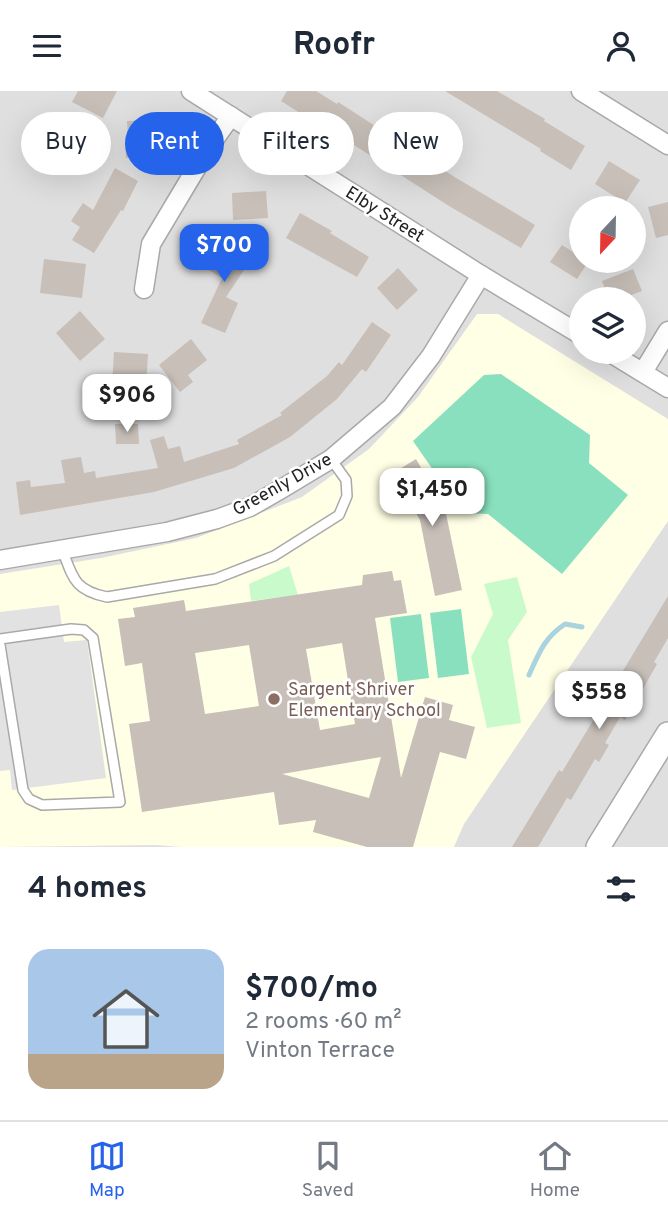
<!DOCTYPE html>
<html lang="en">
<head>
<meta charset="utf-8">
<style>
  :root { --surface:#fff; --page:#f2f2f3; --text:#1f2937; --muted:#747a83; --line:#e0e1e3; --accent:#2563eb }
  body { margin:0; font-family:Overpass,sans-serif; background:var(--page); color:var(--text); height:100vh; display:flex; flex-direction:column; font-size:26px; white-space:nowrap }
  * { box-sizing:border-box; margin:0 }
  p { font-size:23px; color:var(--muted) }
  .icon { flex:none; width:38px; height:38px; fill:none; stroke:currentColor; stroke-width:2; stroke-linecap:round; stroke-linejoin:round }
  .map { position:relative; height:756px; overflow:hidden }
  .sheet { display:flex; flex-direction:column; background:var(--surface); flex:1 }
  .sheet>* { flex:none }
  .top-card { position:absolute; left:21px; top:21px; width:626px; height:63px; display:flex; gap:14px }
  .needle { width:46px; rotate:202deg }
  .buttons { position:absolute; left:569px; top:105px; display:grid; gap:14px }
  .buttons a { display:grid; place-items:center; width:77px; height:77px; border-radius:50%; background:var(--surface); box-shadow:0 7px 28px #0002; font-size:35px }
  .price { position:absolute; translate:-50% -60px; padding:0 16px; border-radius:14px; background:#fff; color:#222; font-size:23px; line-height:46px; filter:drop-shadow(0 2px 4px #0008) }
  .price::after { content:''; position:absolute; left:50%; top:42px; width:21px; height:16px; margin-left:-10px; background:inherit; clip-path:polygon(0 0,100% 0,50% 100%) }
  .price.selected { background:var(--accent); color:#fff }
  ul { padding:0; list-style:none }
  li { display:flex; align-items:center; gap:21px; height:175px; padding:0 28px }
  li+li { border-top:2px solid var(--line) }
  li span { display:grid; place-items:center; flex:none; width:196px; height:140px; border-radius:21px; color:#555 }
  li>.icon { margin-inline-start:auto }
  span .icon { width:84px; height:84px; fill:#fffc; stroke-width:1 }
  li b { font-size:30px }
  h2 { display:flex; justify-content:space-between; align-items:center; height:84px; padding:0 28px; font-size:30px }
  .tag { padding:0 24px; border-radius:32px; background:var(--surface); box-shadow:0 7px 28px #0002; font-size:24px; line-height:63px }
  .tag.selected { background:var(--accent); color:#fff }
  header { display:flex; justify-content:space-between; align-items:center; height:91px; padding:0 28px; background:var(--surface); font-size:32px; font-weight:700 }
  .menu { display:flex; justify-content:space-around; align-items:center; height:98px; border-top:2px solid var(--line); background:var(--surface); font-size:19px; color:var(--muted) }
  .menu a { display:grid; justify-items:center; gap:4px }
  .menu .selected { color:var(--accent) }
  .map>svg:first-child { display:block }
  .residential { fill:#e0dfdf; fill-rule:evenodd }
  .education { fill:#ffffe5 }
  .park { fill:#c8facc }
  .pitch { fill:#88e0be }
  .parking { fill:#e2e2e2 }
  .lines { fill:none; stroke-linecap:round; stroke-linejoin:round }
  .stream { stroke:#aad3df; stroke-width:5 }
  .building { fill:#c7bfb8; fill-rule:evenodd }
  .service-casing { stroke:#a9a9a9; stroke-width:12 }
  .minor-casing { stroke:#a9a9a9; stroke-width:21 }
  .tertiary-casing { stroke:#a9a9a9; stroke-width:26 }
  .service { stroke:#fff; stroke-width:9 }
  .minor { stroke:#fff; stroke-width:18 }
  .tertiary { stroke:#fff; stroke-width:23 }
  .education-dot { fill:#8d6e63; stroke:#fff; stroke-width:2.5 }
  .labels { text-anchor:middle; stroke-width:5; stroke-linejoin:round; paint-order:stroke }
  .street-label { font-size:18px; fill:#222; stroke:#fff }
  .education-label { font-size:18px; fill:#785e54; stroke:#fff; text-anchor:start }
</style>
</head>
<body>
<header><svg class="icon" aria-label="menu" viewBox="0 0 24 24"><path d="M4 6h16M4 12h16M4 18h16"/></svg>Roofr<svg class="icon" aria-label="person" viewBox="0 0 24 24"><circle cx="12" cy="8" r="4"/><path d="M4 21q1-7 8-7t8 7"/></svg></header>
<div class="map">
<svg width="668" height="756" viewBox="0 0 668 756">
  <rect width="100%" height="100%" fill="#f2efe9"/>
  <path class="residential" d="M0 0H668V756H0ZM581 117H634V170H581ZM581 208H634V261H581Z"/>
  <polygon class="education" points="477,223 498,223 668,328 668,430 464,733 454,756 181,756 156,754 0,756 0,483 101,467 196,447 302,406 369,358 418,306"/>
  <g class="park">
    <polygon points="289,475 298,504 251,510 249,493"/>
    <polygon points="517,486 527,521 508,549 521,632 487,637 471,566 493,523 484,493"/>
  </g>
  <g class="pitch">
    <polygon points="501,283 590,344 589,372 628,404 562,483 488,423 463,422 413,350 484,284"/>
    <polygon points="461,518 469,583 438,587 430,522"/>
    <polygon points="421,523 429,587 398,591 390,527"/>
  </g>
  <polygon class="parking" points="59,514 64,551 87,549 106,687 12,699 10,679 0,680 0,521"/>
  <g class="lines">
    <path class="stream" d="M529 584C539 562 544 547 565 533L582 536"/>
  </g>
  <g class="building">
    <polygon points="78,0 117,0 103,27 72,11"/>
    <polygon points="287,0 316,0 337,13 338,11 453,85 535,134 521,157 449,115 312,27 311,29 281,10"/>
    <polygon points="445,0 497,0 545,28 544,30 585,55 571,79 540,60 541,58"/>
    <polygon points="153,29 155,65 126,67 125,46 128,46 127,30"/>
    <polygon points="609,70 640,89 625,112 595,93"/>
    <polygon points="115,77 138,90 123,120 121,119 94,162 72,149 80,136 71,130 83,112 93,119"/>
    <polygon points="266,100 268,127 233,129 232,102"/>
    <polygon points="668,111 668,144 656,147 648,116"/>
    <polygon points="300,122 332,140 330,142 369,166 357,186 286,147"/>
    <polygon points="222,148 252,167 226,206 238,212 225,242 201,232 222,187 204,176"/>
    <polygon points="562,154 581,166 581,170 588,171 577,188 550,171"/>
    <polygon points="44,168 86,173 82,207 40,202"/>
    <polygon points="398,177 418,199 397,219 377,197"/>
    <polygon points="633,178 642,200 621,208 609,208 602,190"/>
    <polygon points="80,220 105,248 80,270 56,242"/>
    <polygon points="372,231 391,244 366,281 362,278 337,308 290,346 234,377 154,401 20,424 16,391 30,389 31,396 65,392 61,369 81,366 84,382 95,380 96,387 158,377 150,349 164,345 168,358 180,355 184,371 239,353 237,349 282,324 280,322 327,285 339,271 342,274"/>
    <polygon points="191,248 207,269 188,284 193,291 180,301 159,274"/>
    <polygon points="114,261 148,263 146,297 112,295"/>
    <polygon points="115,333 138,333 139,353 116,353"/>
    <polygon points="416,368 445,418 462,499 435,505 420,429 393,382"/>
    <path d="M392 480 394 490 401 489 407 522 375 527 401 687 425 606 453 614 449 629 475 636 466 668 440 661 413 756H367L313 741 316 729 279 734 274 701 142 721 129 633 150 630 142 572 125 575 118 528 135 526 133 517 184 509 186 520 362 494 363 484ZM342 552 355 633 320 639 306 558ZM249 554 259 615 205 623 195 562ZM381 666 369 707 282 683Z"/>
    <polygon points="668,505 668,547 654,571 657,573 635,612 625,629 620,626 605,652 609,654 599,671 595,668 571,709 567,707 538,756 512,756 559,679 562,681"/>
  </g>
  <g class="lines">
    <defs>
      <g id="service">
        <path d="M62 458C73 487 74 499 107 506L215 488 274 465 339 424 347 405 346 389 331 368"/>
        <polyline points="0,548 71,538 84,539 93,547 120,711 42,714 29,708 23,699 0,554"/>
      </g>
      <g id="minor">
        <polyline points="191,0 481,184 581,244"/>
        <polyline points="581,0 668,54"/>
        <polyline points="144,198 151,153 209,56 231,25"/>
        <polyline points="609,261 668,297"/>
        <polyline points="643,281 668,240"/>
        <polyline points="0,469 167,441 217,428 250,416 283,397 331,368 392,316 431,265 481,184"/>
      </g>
      <polyline id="tertiary" points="598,756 668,643"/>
    </defs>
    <use href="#service" class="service-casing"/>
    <use href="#minor" class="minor-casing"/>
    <use href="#tertiary" class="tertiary-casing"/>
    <use href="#service" class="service"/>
    <use href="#minor" class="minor"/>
    <use href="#tertiary" class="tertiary"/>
  </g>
  <circle class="education-dot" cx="274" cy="608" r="7"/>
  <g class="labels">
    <g class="street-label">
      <text transform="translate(385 123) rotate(32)" y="6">Elby Street</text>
      <text transform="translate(282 393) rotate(-29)" y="6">Greenly Drive</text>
    </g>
    <g class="education-label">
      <text x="288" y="604">Sargent Shriver<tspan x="288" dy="21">Elementary School</tspan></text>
    </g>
  </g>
</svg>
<div class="buttons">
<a><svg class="needle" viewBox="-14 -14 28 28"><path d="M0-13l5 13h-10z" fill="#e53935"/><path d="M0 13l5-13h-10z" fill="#747a83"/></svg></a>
<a><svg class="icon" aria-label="layers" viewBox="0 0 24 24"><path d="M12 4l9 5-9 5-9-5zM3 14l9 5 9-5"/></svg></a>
</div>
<b class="price selected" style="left:224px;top:193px">$700</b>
<b class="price" style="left:127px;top:343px">$906</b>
<b class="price" style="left:432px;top:437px">$1,450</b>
<b class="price" style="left:599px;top:640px">$558</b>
<div class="top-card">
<a class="tag">Buy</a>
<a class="tag selected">Rent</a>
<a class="tag">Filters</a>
<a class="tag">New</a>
</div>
</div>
<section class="sheet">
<h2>4 homes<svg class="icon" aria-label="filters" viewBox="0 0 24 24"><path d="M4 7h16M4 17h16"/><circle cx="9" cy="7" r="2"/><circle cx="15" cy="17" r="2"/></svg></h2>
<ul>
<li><span style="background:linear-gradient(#a9c7e8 75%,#b9a48a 0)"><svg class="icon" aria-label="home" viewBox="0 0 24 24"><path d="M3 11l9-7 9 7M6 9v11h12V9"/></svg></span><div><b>$700/mo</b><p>2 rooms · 60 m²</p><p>Vinton Terrace</p></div></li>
</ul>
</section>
<nav class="menu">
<a class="selected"><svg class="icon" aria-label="map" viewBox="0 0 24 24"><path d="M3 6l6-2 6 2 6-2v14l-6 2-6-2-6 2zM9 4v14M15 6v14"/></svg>Map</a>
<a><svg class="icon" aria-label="saved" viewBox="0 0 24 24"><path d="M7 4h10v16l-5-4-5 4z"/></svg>Saved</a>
<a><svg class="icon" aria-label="home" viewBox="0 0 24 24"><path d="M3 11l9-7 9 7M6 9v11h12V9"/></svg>Home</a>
</nav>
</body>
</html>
